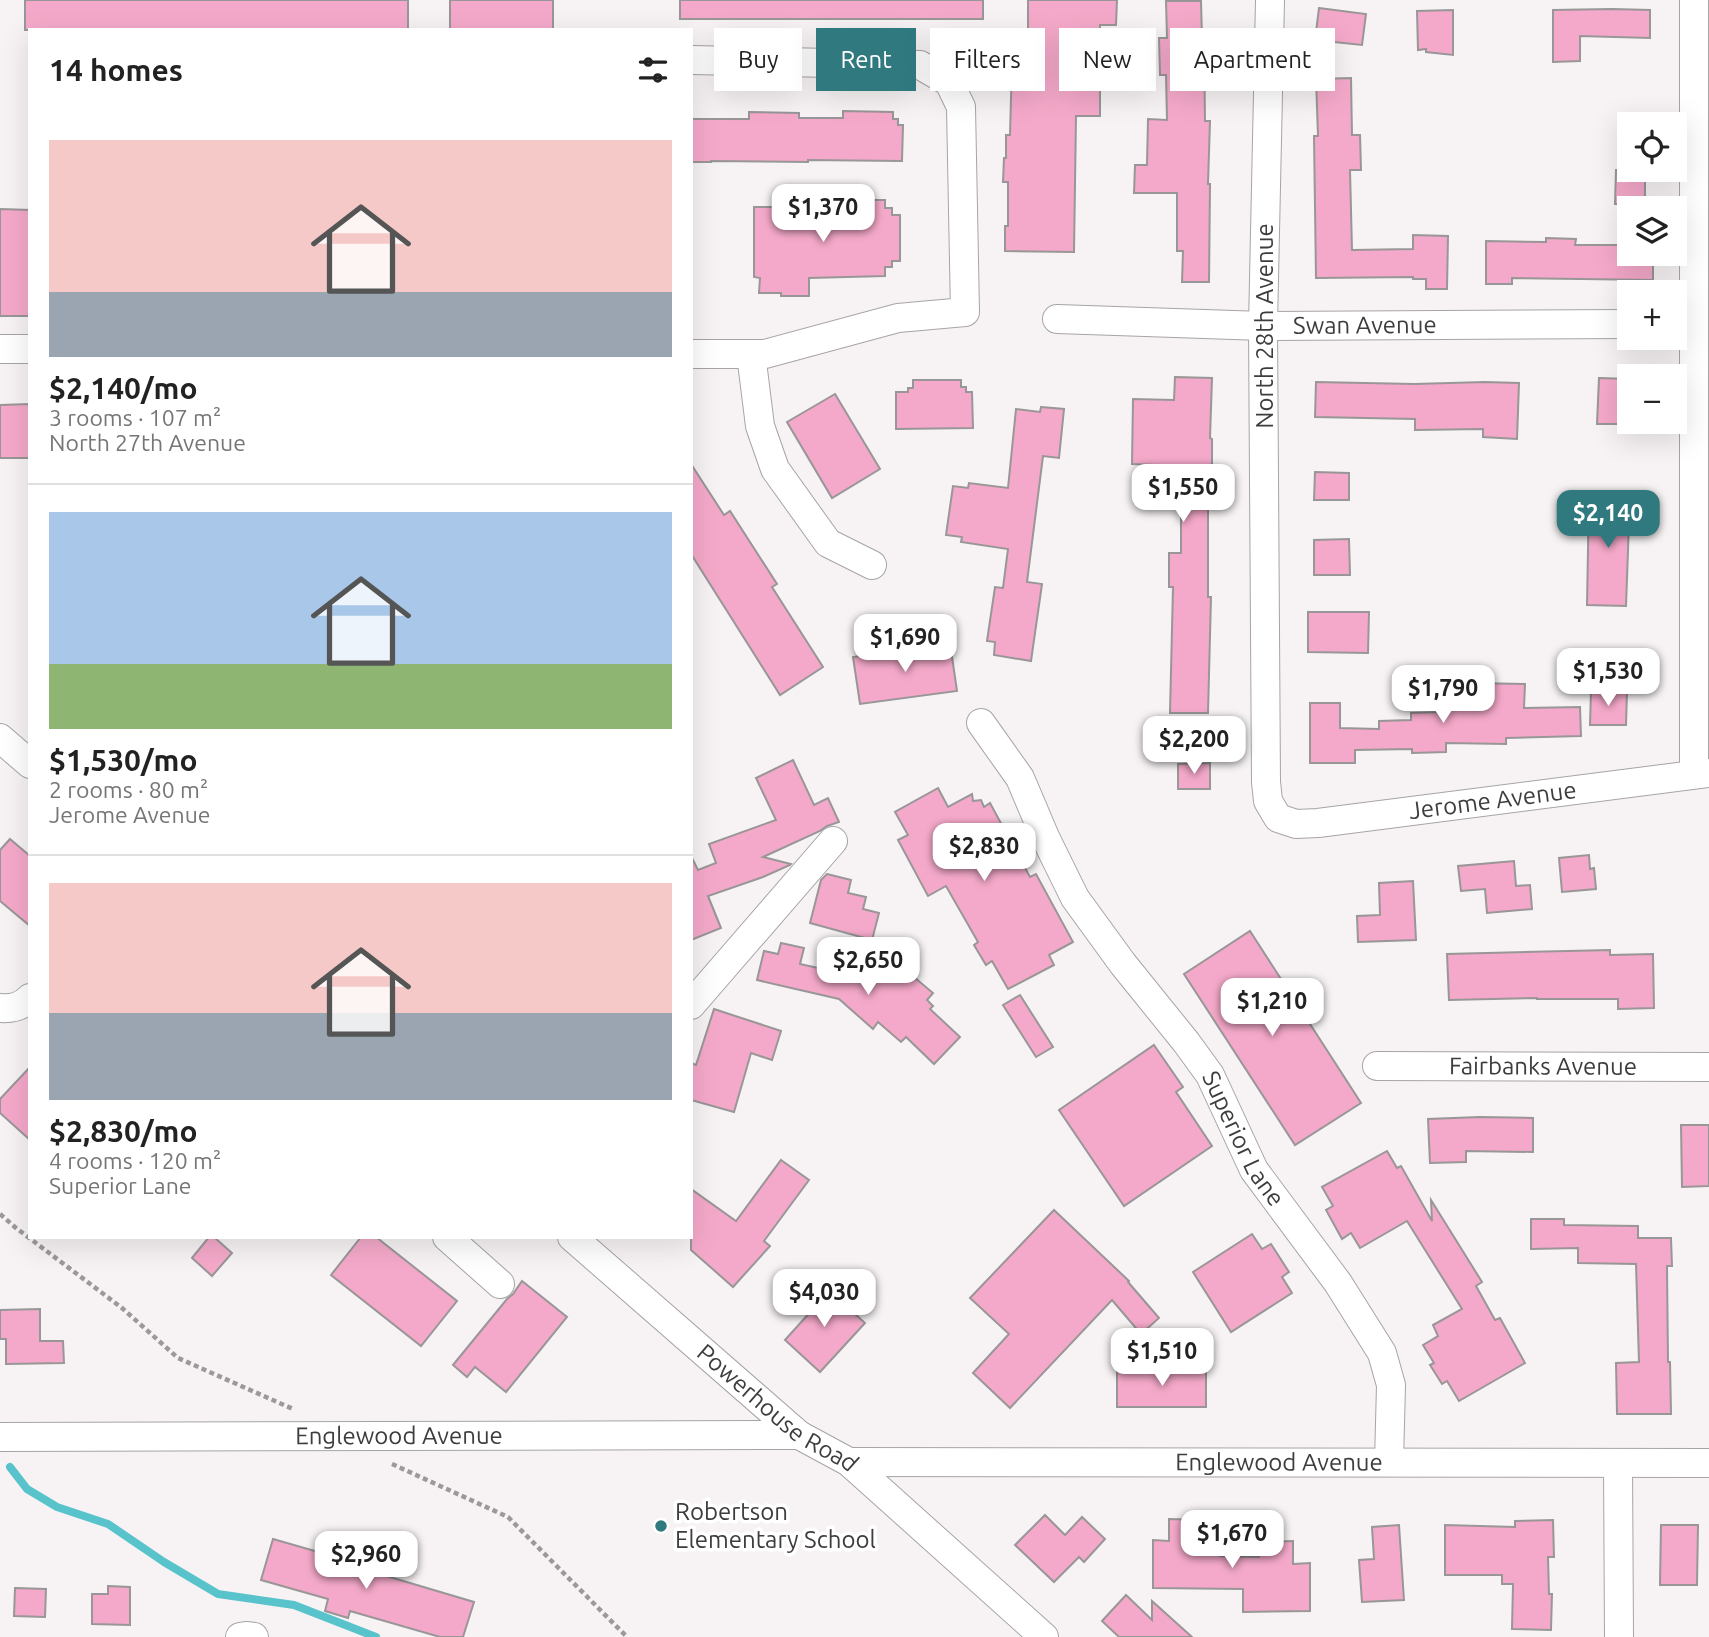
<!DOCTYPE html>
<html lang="en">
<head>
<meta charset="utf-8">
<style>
  :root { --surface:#fff; --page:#f6f6f6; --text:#222; --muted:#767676; --line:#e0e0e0; --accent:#30797f }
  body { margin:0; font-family:Ubuntu,sans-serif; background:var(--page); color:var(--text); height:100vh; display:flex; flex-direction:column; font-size:26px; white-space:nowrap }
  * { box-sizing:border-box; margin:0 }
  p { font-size:23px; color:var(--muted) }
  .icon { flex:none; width:38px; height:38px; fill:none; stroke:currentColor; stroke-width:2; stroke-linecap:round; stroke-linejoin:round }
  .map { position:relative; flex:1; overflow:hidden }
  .panel { position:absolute; left:28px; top:28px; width:665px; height:1211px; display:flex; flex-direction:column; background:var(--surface); border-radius:0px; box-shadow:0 7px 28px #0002 }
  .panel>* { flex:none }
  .top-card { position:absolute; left:714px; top:28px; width:665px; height:63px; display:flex; gap:14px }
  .tools { position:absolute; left:1617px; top:112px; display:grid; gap:14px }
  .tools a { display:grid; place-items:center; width:70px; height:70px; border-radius:0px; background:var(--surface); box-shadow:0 7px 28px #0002; font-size:35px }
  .price { position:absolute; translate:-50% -60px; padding:0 16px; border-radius:14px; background:#fff; color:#222; font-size:23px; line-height:46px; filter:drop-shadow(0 2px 4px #0008) }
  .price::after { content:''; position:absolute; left:50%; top:42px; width:21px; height:16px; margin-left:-10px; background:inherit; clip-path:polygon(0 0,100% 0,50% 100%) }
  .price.current { background:var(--accent); color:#fff }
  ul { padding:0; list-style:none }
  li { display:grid; align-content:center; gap:14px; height:371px; padding:0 21px }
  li+li { border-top:2px solid var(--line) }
  li span { display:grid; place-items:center; height:217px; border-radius:0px; color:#555 }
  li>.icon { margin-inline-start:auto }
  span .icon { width:126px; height:126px; fill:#fffc; stroke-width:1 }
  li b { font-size:30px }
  h2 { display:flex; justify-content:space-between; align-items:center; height:84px; padding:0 21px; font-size:30px }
  .tag { padding:0 24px; border-radius:0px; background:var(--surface); box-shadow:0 7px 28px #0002; font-size:24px; line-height:63px }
  .tag.current { background:var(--accent); color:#fff }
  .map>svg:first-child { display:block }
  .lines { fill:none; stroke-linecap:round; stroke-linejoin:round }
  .stream { stroke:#59c3cc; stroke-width:8 }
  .building { fill:#f5a9ca; stroke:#999697; stroke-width:2 }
  .minor-casing { stroke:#a7a4a5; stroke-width:30 }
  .path { stroke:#9c999a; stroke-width:4.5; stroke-dasharray:5 3.5; stroke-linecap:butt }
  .minor { stroke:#fff; stroke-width:28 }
  .poi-dot { fill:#30797f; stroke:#fff; stroke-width:2.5 }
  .labels { text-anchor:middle; stroke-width:7; stroke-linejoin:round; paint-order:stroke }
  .street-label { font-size:24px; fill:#3e3c3d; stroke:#fff }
  .poi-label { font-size:24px; fill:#3e3c3d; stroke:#fff; text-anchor:start }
</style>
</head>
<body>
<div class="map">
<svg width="1709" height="1637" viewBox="0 0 1709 1637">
  <rect width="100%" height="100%" fill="#f7f3f4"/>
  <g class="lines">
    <polyline class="stream" points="10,1467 27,1489 57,1507 108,1524 164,1562 218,1594 294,1605 376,1637"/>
  </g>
  <g class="building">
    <rect x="25" y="0" width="383" height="30"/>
    <rect x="450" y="0" width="103" height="30"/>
    <rect x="680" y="0" width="303" height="19"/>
    <polygon points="1028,0 1117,0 1116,25 1100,25 1100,116 1076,116 1074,252 1005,251 1005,226 1008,226 1008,182 1003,182 1004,158 1006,158 1006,135 1010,135 1012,61 1028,61"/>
    <polygon points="1166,1 1201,1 1202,38 1204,38 1205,121 1210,121 1208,184 1210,184 1209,282 1182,282 1183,251 1177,251 1177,193 1134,193 1135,165 1147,165 1148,119 1167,120 1166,75 1160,75 1159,38 1167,38"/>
    <polygon points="1319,8 1366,14 1362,45 1315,40"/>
    <polygon points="1612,9 1650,10 1650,38 1580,36 1580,61 1553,62 1553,10"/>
    <polygon points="1453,10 1453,55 1426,52 1426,49 1418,50 1417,11"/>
    <polygon points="1351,78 1352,135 1360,135 1361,170 1350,170 1352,250 1413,249 1413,235 1448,236 1447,289 1426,289 1426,279 1413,279 1413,277 1316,278 1314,136 1318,136 1316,79"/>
    <polygon points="843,111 893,112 893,119 898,119 898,125 903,125 902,161 808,160 808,162 711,161 711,162 691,162 691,119 749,119 749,112 799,113 799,118 843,118"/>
    <polygon points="1616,170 1645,170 1645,204 1615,204"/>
    <polygon points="848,200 885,200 885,208 892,208 892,215 900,215 900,261 892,261 892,267 885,267 885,276 809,278 809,296 781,296 781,293 759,293 760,278 754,277 754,207 848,207"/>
    <polygon points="0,209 30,210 30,316 0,316"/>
    <polygon points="1546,238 1576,239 1575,245 1629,245 1629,254 1653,254 1653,280 1512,278 1512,284 1486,284 1486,241 1546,242"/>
    <polygon points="1175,377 1212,378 1210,438 1212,439 1212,467 1208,467 1208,597 1211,597 1208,713 1170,713 1173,587 1169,587 1169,553 1181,553 1181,501 1155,502 1155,465 1132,464 1133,399 1174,400"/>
    <polygon points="1599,378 1629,379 1629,413 1624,413 1624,424 1597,424"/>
    <polygon points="913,380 961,380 961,387 966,387 966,392 972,392 973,428 896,429 896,392 908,392 908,388 913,388"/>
    <polygon points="1316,382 1414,384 1485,382 1519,383 1517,439 1483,437 1483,429 1415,430 1415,419 1315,417"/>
    <polygon points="835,394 880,469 832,498 787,422"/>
    <polygon points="30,404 30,458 0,458 0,405"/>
    <polygon points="1041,407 1064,409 1059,458 1043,456 1027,582 1042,584 1031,661 994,655 995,642 987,641 995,587 1003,588 1008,549 961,542 962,537 946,535 953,486 968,488 969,483 1008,488 1016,409 1040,412"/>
    <polygon points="691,464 724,515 730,511 777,584 772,587 823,667 780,695 691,554"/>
    <polygon points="1315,472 1349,473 1349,500 1314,500"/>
    <polygon points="1589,494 1630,495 1626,606 1587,605"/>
    <polygon points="1349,539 1350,575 1314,575 1314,540"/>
    <polygon points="1308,612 1369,612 1368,653 1308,652"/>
    <polygon points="950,643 957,691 860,704 853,657"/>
    <polygon points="1471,683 1525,684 1524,708 1580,707 1581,736 1506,738 1506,744 1446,743 1446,752 1412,753 1412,749 1355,750 1355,763 1310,763 1310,703 1340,703 1340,728 1379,729 1379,721 1411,720 1411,713 1439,712 1439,698 1471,697"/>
    <polygon points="1591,690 1627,691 1626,725 1590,725"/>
    <polygon points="793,760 814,805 828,798 839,822 827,826 820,831 763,857 791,864 790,865 763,877 708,896 721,928 691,940 691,856 698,870 716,863 709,844 776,820 756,778"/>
    <polygon points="1210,763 1210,789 1178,789 1178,764"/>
    <polygon points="938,788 948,807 972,794 973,801 981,800 984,807 990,803 1030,877 1036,874 1073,942 1049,955 1054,965 1008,989 992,961 986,965 974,945 978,942 946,886 928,896 898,840 908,835 895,812"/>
    <polygon points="10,839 30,856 30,926 0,901 0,850"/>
    <polygon points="1589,855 1590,869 1594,868 1596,889 1562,892 1559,858"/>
    <polygon points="1514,861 1516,886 1530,885 1532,909 1487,913 1485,889 1461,891 1458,866"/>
    <polygon points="827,874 851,880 848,893 866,897 863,909 879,913 872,940 810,923 821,880"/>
    <polygon points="1413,881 1416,940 1358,942 1357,916 1380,915 1379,883"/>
    <polygon points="1250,931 1361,1103 1295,1145 1184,974"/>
    <polygon points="781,943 804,948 800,964 854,976 874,953 897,973 902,967 933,993 927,1000 933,1006 930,1009 960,1037 934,1064 906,1037 901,1042 878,1022 873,1029 839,999 757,980 764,951 778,954"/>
    <polygon points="1610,950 1610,955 1653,954 1654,1008 1618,1009 1618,999 1537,999 1537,998 1449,1000 1447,954"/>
    <polygon points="1020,995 1053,1047 1036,1057 1003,1005"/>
    <polygon points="714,1009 781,1031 772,1060 751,1053 734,1112 691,1100 691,1063 696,1065"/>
    <polygon points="1154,1045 1183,1087 1176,1092 1212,1146 1124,1206 1059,1110"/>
    <polygon points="30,1067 30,1140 0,1113 0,1099"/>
    <polygon points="1480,1117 1533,1118 1533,1152 1466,1151 1466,1162 1430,1163 1428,1119"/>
    <polygon points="1681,1125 1709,1125 1709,1186 1682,1187"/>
    <polygon points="1387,1151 1397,1168 1401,1166 1432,1221 1431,1200 1482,1282 1476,1286 1495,1320 1500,1318 1525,1363 1459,1401 1447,1381 1442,1384 1430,1365 1434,1363 1423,1345 1438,1336 1433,1325 1462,1309 1407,1221 1360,1248 1351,1233 1342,1239 1326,1210 1333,1206 1322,1187"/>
    <polygon points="781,1160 809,1180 764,1241 770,1246 733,1287 691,1250 691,1189 736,1221"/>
    <polygon points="1054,1210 1129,1281 1128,1282 1159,1318 1141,1334 1112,1300 1010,1408 973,1373 1009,1334 970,1298"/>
    <polygon points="1531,1219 1564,1219 1564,1225 1638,1226 1638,1238 1671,1238 1672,1266 1667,1266 1668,1362 1670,1362 1671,1414 1617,1414 1616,1363 1639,1362 1636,1264 1578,1263 1578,1248 1531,1249"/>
    <polygon points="1252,1234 1262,1249 1271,1244 1289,1272 1282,1277 1292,1293 1231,1332 1193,1272"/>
    <polygon points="209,1237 214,1237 232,1253 212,1276 192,1258"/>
    <polygon points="361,1237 376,1237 457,1301 421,1346 331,1275"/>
    <polygon points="522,1281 567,1317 506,1392 475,1367 467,1377 453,1365 507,1299 513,1294"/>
    <polygon points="822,1284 865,1323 820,1372 785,1340 813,1309 806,1303"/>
    <polygon points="40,1309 40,1341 63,1341 64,1363 6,1364 6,1339 0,1339 0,1310"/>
    <polygon points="1206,1369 1206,1407 1117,1407 1117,1370"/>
    <polygon points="1045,1515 1065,1535 1082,1517 1105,1539 1084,1562 1079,1557 1054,1582 1015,1545"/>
    <polygon points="1169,1519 1203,1520 1203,1540 1220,1541 1220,1556 1259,1557 1259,1542 1293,1541 1293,1564 1310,1563 1310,1611 1243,1612 1243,1589 1153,1588 1153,1540 1169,1541"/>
    <polygon points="1553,1520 1554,1557 1548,1557 1549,1594 1552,1594 1551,1630 1512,1629 1513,1584 1502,1584 1502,1575 1445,1575 1445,1525 1515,1527 1515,1521"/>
    <polygon points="1399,1525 1404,1600 1362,1602 1359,1560 1374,1559 1372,1527"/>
    <polygon points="1661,1525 1698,1525 1697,1585 1660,1585"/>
    <polygon points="273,1539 374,1568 373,1572 474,1602 463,1637 440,1637 350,1611 348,1618 325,1611 328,1599 261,1580"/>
    <polygon points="108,1586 130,1587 130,1625 92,1624 92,1594 108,1594"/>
    <polygon points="15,1588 46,1589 45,1617 14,1616"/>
    <polygon points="1126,1595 1152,1620 1152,1601 1192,1637 1119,1637 1102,1621"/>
  </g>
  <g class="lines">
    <defs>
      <g id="minor">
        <path id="s1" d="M1270 0 1263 326 1266 782 1268 801 1278 818 1296 824 1318 823 1709 773"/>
        <polyline points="1694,0 1694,774"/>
        <polyline points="691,60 920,65 949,82 961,107 965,312 898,318 765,354 691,354"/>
        <path id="s2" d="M1057 319 1263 326 1629 324"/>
        <polyline points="0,349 30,349"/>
        <polyline points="751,354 760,426 775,469 828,543 872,565"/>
        <path id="s3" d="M981 723 1020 778 1045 837 1075 898 1123 964 1186 1042 1210 1075 1254 1170 1338 1283 1382 1353 1391 1385 1389 1462"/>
        <polyline points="0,738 30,764"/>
        <polyline points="691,1005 833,841"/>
        <path d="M0 1008C12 1009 21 1007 30 998"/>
        <path id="s4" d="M1377 1066 1709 1067"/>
        <polyline points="447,1237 500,1284"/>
        <path id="s5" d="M572 1237 799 1435 849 1462 1044 1637"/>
        <path id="s6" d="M0 1437 799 1435"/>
        <path id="s7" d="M849 1462 1709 1463"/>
        <polyline points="1618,1463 1619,1637"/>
        <polyline points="240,1637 246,1636 254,1637"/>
      </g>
    </defs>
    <use href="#minor" class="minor-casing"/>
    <g class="path">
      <polyline points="0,1214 16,1228 122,1308 178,1358 293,1409"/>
      <polyline points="392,1464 508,1517 627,1637"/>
    </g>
    <use href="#minor" class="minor"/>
  </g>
  <circle class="poi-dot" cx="661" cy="1526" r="7"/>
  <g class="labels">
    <g class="street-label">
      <text transform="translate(1265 326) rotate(-90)" y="8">North 28th Avenue</text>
      <text dy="8" stroke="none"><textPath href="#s2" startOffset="308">Swan Avenue</textPath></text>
      <text dy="8" stroke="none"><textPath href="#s1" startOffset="1038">Jerome Avenue</textPath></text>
      <text dy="8" stroke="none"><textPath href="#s4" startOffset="166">Fairbanks Avenue</textPath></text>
      <text dy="8" stroke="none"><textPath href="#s3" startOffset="494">Superior Lane</textPath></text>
      <text dy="8" stroke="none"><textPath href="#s5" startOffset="268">Powerhouse Road</textPath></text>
      <text dy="8" stroke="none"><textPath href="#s6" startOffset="399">Englewood Avenue</textPath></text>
      <text dy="8" stroke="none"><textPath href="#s7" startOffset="430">Englewood Avenue</textPath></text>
    </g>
    <g class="poi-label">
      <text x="675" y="1520">Robertson<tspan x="675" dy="28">Elementary School</tspan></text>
    </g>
  </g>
</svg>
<div class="tools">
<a><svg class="icon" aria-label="locate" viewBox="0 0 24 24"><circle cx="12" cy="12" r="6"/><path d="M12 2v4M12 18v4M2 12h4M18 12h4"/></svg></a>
<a><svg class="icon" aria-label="layers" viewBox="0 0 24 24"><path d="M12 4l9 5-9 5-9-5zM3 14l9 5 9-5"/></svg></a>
<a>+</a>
<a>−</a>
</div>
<b class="price" style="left:823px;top:244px">$1,370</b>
<b class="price" style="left:1183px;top:524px">$1,550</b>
<b class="price current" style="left:1608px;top:550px">$2,140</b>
<b class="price" style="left:905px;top:674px">$1,690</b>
<b class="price" style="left:1608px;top:708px">$1,530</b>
<b class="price" style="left:1443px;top:725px">$1,790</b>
<b class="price" style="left:1194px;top:776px">$2,200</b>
<b class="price" style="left:984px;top:883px">$2,830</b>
<b class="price" style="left:868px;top:997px">$2,650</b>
<b class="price" style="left:1272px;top:1038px">$1,210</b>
<b class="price" style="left:824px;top:1329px">$4,030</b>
<b class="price" style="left:1162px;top:1388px">$1,510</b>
<b class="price" style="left:1232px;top:1570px">$1,670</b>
<b class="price" style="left:366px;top:1591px">$2,960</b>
<div class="top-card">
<a class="tag">Buy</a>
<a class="tag current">Rent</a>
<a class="tag">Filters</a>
<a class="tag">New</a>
<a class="tag">Apartment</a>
</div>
<section class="panel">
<h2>14 homes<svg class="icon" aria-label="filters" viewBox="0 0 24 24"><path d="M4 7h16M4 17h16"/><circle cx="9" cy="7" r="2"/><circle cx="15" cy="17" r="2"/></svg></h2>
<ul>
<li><span style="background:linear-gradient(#f6c9c9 70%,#9aa5b1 0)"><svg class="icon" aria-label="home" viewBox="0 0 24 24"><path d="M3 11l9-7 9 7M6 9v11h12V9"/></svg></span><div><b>$2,140/mo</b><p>3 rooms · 107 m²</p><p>North 27th Avenue</p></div></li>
<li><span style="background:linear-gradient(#a9c7e8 70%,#8fb573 0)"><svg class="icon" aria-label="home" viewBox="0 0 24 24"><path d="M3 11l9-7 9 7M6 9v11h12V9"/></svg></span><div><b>$1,530/mo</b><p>2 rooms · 80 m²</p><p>Jerome Avenue</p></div></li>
<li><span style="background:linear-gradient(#f6c9c9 60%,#9aa5b1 0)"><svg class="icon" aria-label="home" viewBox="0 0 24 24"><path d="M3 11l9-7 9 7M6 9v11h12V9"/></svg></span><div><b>$2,830/mo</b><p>4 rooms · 120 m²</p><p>Superior Lane</p></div></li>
</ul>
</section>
</div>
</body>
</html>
